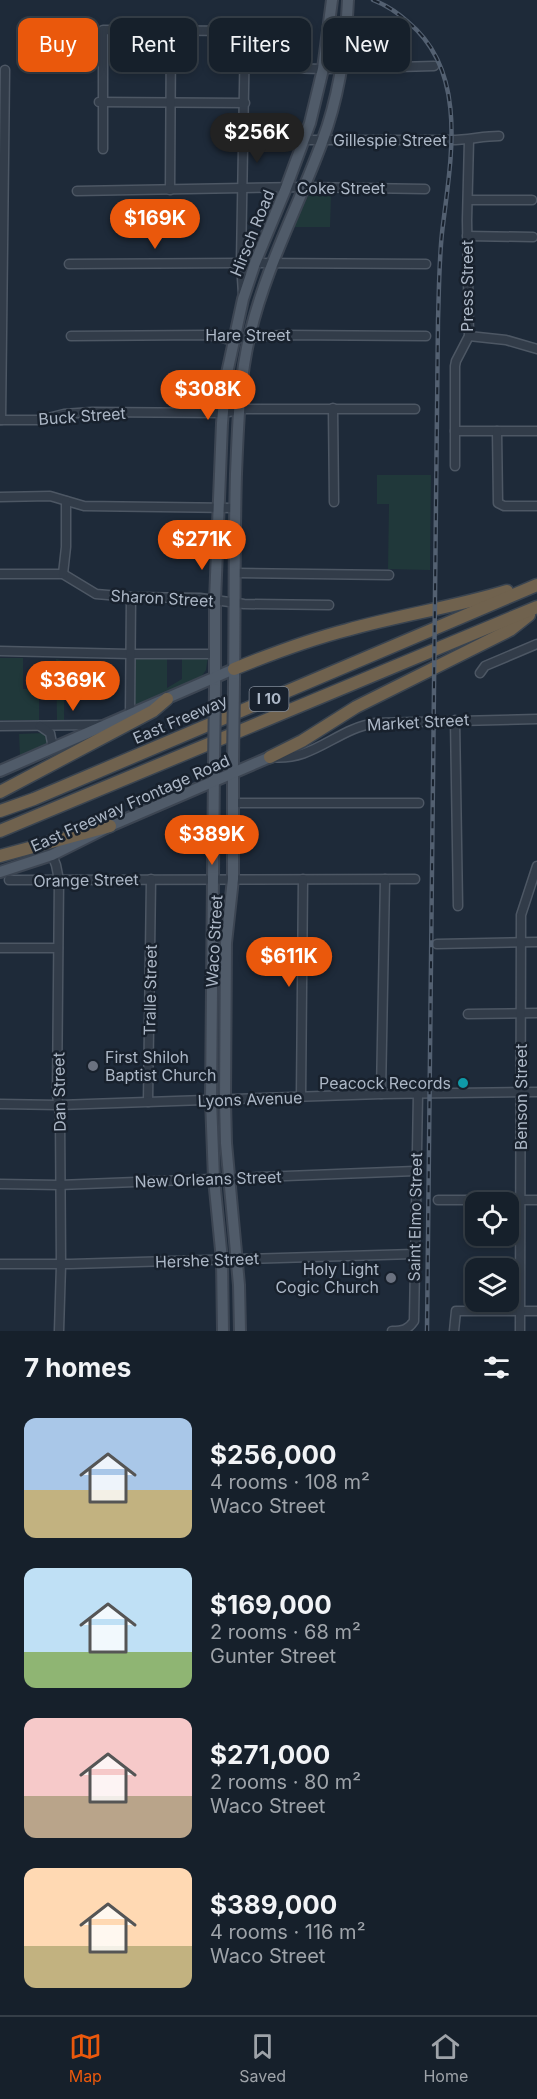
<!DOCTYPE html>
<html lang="en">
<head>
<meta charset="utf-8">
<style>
  :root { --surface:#16202b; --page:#1f2833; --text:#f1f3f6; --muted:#9ea3a9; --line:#353e47; --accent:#ea580c }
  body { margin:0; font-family:Inter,sans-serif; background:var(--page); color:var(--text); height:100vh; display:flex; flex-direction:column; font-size:22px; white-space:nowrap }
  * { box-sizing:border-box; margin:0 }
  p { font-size:20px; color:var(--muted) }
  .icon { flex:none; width:33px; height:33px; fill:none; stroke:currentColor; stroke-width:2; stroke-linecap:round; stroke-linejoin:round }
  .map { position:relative; height:1331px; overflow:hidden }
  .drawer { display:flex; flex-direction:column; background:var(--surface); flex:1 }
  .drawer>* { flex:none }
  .top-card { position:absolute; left:18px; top:18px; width:501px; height:54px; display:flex; gap:12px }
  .controls { position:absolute; left:465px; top:1192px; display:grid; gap:12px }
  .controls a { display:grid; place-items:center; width:54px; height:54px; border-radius:12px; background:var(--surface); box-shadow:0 3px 9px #0003,0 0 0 2px var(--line); font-size:30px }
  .price { position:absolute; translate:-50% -51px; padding:0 14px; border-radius:21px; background:var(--accent); color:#fff; font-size:20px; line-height:39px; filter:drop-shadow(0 2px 3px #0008) }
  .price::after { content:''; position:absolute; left:50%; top:36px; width:18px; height:14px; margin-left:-9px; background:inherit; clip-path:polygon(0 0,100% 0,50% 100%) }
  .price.active { background:#222; color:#fff }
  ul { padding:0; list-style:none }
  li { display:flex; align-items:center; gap:18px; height:150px; padding:0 24px }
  li span { display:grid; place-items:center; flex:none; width:168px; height:120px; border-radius:12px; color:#555 }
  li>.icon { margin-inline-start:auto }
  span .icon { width:72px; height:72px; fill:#fffc; stroke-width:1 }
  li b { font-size:26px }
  h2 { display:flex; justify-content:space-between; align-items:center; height:72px; padding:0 24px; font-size:26px }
  .chip { padding:0 21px; border-radius:12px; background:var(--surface); box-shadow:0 3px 9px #0003,0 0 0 2px var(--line); font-size:21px; line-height:54px }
  .chip.active { background:var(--accent); color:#fff }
  .tabs { display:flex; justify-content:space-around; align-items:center; height:84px; border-top:2px solid var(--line); background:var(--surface); font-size:16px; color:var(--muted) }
  .tabs a { display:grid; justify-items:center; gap:3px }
  .tabs .active { color:var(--accent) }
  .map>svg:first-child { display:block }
  .green { fill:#20383a }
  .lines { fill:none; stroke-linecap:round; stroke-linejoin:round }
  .minor-casing { stroke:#4d5764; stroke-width:11 }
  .major-casing { stroke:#3c4552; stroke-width:14 }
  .highway-casing { stroke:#3a4450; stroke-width:15 }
  .minor { stroke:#323c49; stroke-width:8 }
  .major { stroke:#505b69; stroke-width:10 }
  .highway { stroke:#70624e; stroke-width:12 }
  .rail-casing { stroke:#536071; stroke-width:4.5 }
  .rail { stroke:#18212d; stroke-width:2; stroke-dasharray:7; stroke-linecap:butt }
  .major-bridge-casing { stroke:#3c4552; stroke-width:14; stroke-linecap:butt }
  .major-bridge { stroke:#505b69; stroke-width:10 }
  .worship-dot { fill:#6b7280; stroke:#18212d; stroke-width:2 }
  .culture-dot { fill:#0f9aa8; stroke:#18212d; stroke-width:2 }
  .labels { text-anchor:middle; stroke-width:5; stroke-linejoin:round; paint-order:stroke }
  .shield { fill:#18212d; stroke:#808a98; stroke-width:1.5 }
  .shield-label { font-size:15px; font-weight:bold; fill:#acb7c6 }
  .street-label { font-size:16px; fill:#acb7c6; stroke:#18212d }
  .poi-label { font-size:16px; fill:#acb7c6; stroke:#18212d; text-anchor:end }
</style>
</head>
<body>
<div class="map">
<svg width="537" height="1331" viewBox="0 0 537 1331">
  <rect width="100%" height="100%" fill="#1e2a39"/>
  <g class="green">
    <polygon points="308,196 331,196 330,227 294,227"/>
    <polygon points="377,475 431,475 430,570 388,569 389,504 377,504"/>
    <polygon points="182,657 208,657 206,670 201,677 135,706 132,701 134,658 167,658 167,688 182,679"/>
    <polygon points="0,658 23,658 23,689 39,689 39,720 0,720"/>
    <polygon points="56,659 64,661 64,720 57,720"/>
    <polygon points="43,733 47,734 49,743 20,756 19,734"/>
  </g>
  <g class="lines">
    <defs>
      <g id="minor">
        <polyline points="245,67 323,69 434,66"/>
        <polyline points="99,102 245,103"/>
        <path d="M244 140H451C468 140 483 136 499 136"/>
        <polyline points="103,149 103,30 245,31 241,263 243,294"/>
        <polyline points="170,190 171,30"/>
        <polyline points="77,191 303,187 425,189"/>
        <polyline points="468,200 532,200"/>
        <polyline points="467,236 533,237"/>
        <polyline points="255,263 426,264"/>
        <polyline points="69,264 241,263"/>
        <polyline points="71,336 208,335 227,339 281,335 426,336"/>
        <polyline points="469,336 506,340 537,349"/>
        <polyline points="333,408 334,502"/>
        <polyline points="0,420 40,420 64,414 92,412 223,413 245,409 415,409"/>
        <polyline points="1,420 5,70"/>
        <polyline points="455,431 537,431"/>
        <polyline points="497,431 498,503 504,506 537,506"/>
        <polyline points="455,466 455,366 456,361 469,336 467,220 469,140"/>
        <polyline points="0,497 50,496 84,506 235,508"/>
        <polyline points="236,573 389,575"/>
        <polyline points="0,574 63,574 96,594 131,597 200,598 244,604 329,605"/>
        <polyline points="63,574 66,547 66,501"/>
        <polyline points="0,651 130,654 215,654"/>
        <polyline points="480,673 485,666 537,644"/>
        <polyline points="130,715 131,597"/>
        <polyline points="455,720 458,906"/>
        <polyline points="0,726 103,725"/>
        <polyline points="40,726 50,733 53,748"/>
        <path d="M271 757C313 762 336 729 375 723L537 719"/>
        <polyline points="233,803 419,803"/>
        <polyline points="52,855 56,865 59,880 57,1095 60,1115 61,1265 59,1331"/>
        <polyline points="9,880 415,879"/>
        <polyline points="437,944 537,942"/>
        <polyline points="0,948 58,948"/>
        <polyline points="468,1014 537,1013"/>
        <polyline points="381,1094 385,879"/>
        <polyline points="301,1097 303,879"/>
        <polyline points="148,1102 151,879"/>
        <polyline points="0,1104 59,1105 381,1094 537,1092"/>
        <polyline points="0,1184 59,1185 415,1171"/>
        <polyline points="438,1200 537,1200"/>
        <polyline points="0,1264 71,1264 414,1254"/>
        <path d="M392 1331C402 1331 408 1330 414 1321L418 1094"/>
        <polyline points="454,1331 456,1311 537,1311"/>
        <polyline points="520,1331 521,915 537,866"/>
      </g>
      <g id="major">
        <path d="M234 683C235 613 234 544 236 474 238 427 239 380 250 334 266 267 298 207 322 142 339 97 346 48 348 0"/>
        <polyline points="215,689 215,601 222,423 226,378 243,299 255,263 286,188 310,123 323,69 332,0"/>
        <polyline points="233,764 233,879 226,943 225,1100 226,1143 239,1285 240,1331"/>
        <polyline points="214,767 211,1100 214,1179 222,1260 223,1331"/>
        <polyline points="0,771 234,669"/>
        <polyline points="0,872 52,855 110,826 270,757"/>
      </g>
      <g id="highway">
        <path d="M234 669C271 654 308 640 347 630 400 615 455 607 507 591"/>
        <polyline points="270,757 302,741 356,707 510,630 529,615"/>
        <polyline points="0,792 153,711 167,699"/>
        <polyline points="0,811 34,799 537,585"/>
        <polyline points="0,831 537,607"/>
        <polyline points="0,856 110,826"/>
      </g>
    </defs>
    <use href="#minor" class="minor-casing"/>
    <use href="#major" class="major-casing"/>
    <use href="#highway" class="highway-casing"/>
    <use href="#minor" class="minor"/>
    <use href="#major" class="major"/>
    <use href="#highway" class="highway"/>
    <defs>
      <path id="rail" d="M373 0C386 5 398 13 408 22 470 73 450 163 442 233 439 262 439 291 438 320L427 1331"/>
    </defs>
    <use href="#rail" class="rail-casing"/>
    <use href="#rail" class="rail"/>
    <defs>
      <g id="major-bridge">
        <polyline points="233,764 234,683"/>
        <polyline points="214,767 215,689"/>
      </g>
    </defs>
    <use href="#major-bridge" class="major-bridge-casing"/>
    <use href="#major-bridge" class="major-bridge"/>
  </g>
  <g class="worship-dot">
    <circle cx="93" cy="1066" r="6"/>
    <circle cx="391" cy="1278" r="6"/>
  </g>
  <circle class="culture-dot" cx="463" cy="1083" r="6"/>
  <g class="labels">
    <rect class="shield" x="249.5" y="687" width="39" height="24" rx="4.5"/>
    <g class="shield-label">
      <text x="269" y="704">I 10</text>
    </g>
    <g class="street-label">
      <text x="390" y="146">Gillespie Street</text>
      <text x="341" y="194">Coke Street</text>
      <text transform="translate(252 233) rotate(-68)" y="6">Hirsch Road</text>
      <text transform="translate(467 286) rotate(-90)" y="6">Press Street</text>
      <text x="248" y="341">Hare Street</text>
      <text transform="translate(82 416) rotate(-4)" y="6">Buck Street</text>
      <text transform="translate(162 598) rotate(3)" y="6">Sharon Street</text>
      <text transform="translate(180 719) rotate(-23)" y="6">East Freeway</text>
      <text transform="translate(418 722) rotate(-3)" y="6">Market Street</text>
      <text transform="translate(130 803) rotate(-24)" y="6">East Freeway Frontage Road</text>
      <text transform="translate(86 880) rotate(-1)" y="6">Orange Street</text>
      <text transform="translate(214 941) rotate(-87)" y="6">Waco Street</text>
      <text transform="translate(150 990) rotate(-89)" y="6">Tralle Street</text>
      <text transform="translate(59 1092) rotate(-91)" y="6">Dan Street</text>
      <text transform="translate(521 1097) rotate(-90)" y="6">Benson Street</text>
      <text transform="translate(250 1099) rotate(-2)" y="6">Lyons Avenue</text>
      <text transform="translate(208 1179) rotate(-2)" y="6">New Orleans Street</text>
      <text transform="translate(415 1217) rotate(-89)" y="6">Saint Elmo Street</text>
      <text transform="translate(207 1260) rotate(-2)" y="6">Hershe Street</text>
    </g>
    <g class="poi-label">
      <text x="105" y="1063" text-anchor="start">First Shiloh<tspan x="105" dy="18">Baptist Church</tspan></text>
      <text x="451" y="1089">Peacock Records</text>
      <text x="379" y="1275">Holy Light<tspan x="379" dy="18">Cogic Church</tspan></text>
    </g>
  </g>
</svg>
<div class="controls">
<a><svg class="icon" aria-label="locate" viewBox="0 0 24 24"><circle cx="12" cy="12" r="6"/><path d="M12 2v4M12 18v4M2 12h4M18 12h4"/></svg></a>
<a><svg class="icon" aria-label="layers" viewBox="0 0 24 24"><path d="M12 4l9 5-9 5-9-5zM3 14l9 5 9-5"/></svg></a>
</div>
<b class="price active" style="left:257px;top:164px">$256K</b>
<b class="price" style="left:155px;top:250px">$169K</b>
<b class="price" style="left:208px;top:421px">$308K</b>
<b class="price" style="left:202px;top:571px">$271K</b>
<b class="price" style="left:73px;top:712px">$369K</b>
<b class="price" style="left:212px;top:866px">$389K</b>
<b class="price" style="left:289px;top:988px">$611K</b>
<div class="top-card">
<a class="chip active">Buy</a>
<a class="chip">Rent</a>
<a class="chip">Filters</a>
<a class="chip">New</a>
</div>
</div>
<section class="drawer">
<h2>7 homes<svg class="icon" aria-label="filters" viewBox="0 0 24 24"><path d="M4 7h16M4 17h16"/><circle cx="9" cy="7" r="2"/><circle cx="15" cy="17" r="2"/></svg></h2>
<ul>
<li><span style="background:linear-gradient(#a9c7e8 60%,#c2b280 0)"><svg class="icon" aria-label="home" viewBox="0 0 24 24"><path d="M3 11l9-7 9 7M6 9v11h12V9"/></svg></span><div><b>$256,000</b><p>4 rooms · 108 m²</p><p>Waco Street</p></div></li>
<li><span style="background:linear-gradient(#bfe0f5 70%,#8fb573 0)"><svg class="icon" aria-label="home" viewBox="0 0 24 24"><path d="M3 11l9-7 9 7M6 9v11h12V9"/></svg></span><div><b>$169,000</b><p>2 rooms · 68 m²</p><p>Gunter Street</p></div></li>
<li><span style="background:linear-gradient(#f6c9c9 65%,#b9a48a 0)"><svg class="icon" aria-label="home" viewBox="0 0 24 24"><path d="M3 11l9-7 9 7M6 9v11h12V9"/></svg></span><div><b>$271,000</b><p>2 rooms · 80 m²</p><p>Waco Street</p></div></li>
<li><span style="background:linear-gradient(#ffd9b3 65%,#c2b280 0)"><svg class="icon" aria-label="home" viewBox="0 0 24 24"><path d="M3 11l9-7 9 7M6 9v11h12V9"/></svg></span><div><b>$389,000</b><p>4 rooms · 116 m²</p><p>Waco Street</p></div></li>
</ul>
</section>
<nav class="tabs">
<a class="active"><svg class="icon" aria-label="map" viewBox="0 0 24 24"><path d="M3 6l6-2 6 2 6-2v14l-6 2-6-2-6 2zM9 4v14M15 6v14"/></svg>Map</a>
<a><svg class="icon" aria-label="saved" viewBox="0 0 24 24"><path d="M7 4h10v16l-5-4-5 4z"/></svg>Saved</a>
<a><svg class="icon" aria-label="home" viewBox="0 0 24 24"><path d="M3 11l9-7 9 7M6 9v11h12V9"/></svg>Home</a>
</nav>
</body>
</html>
